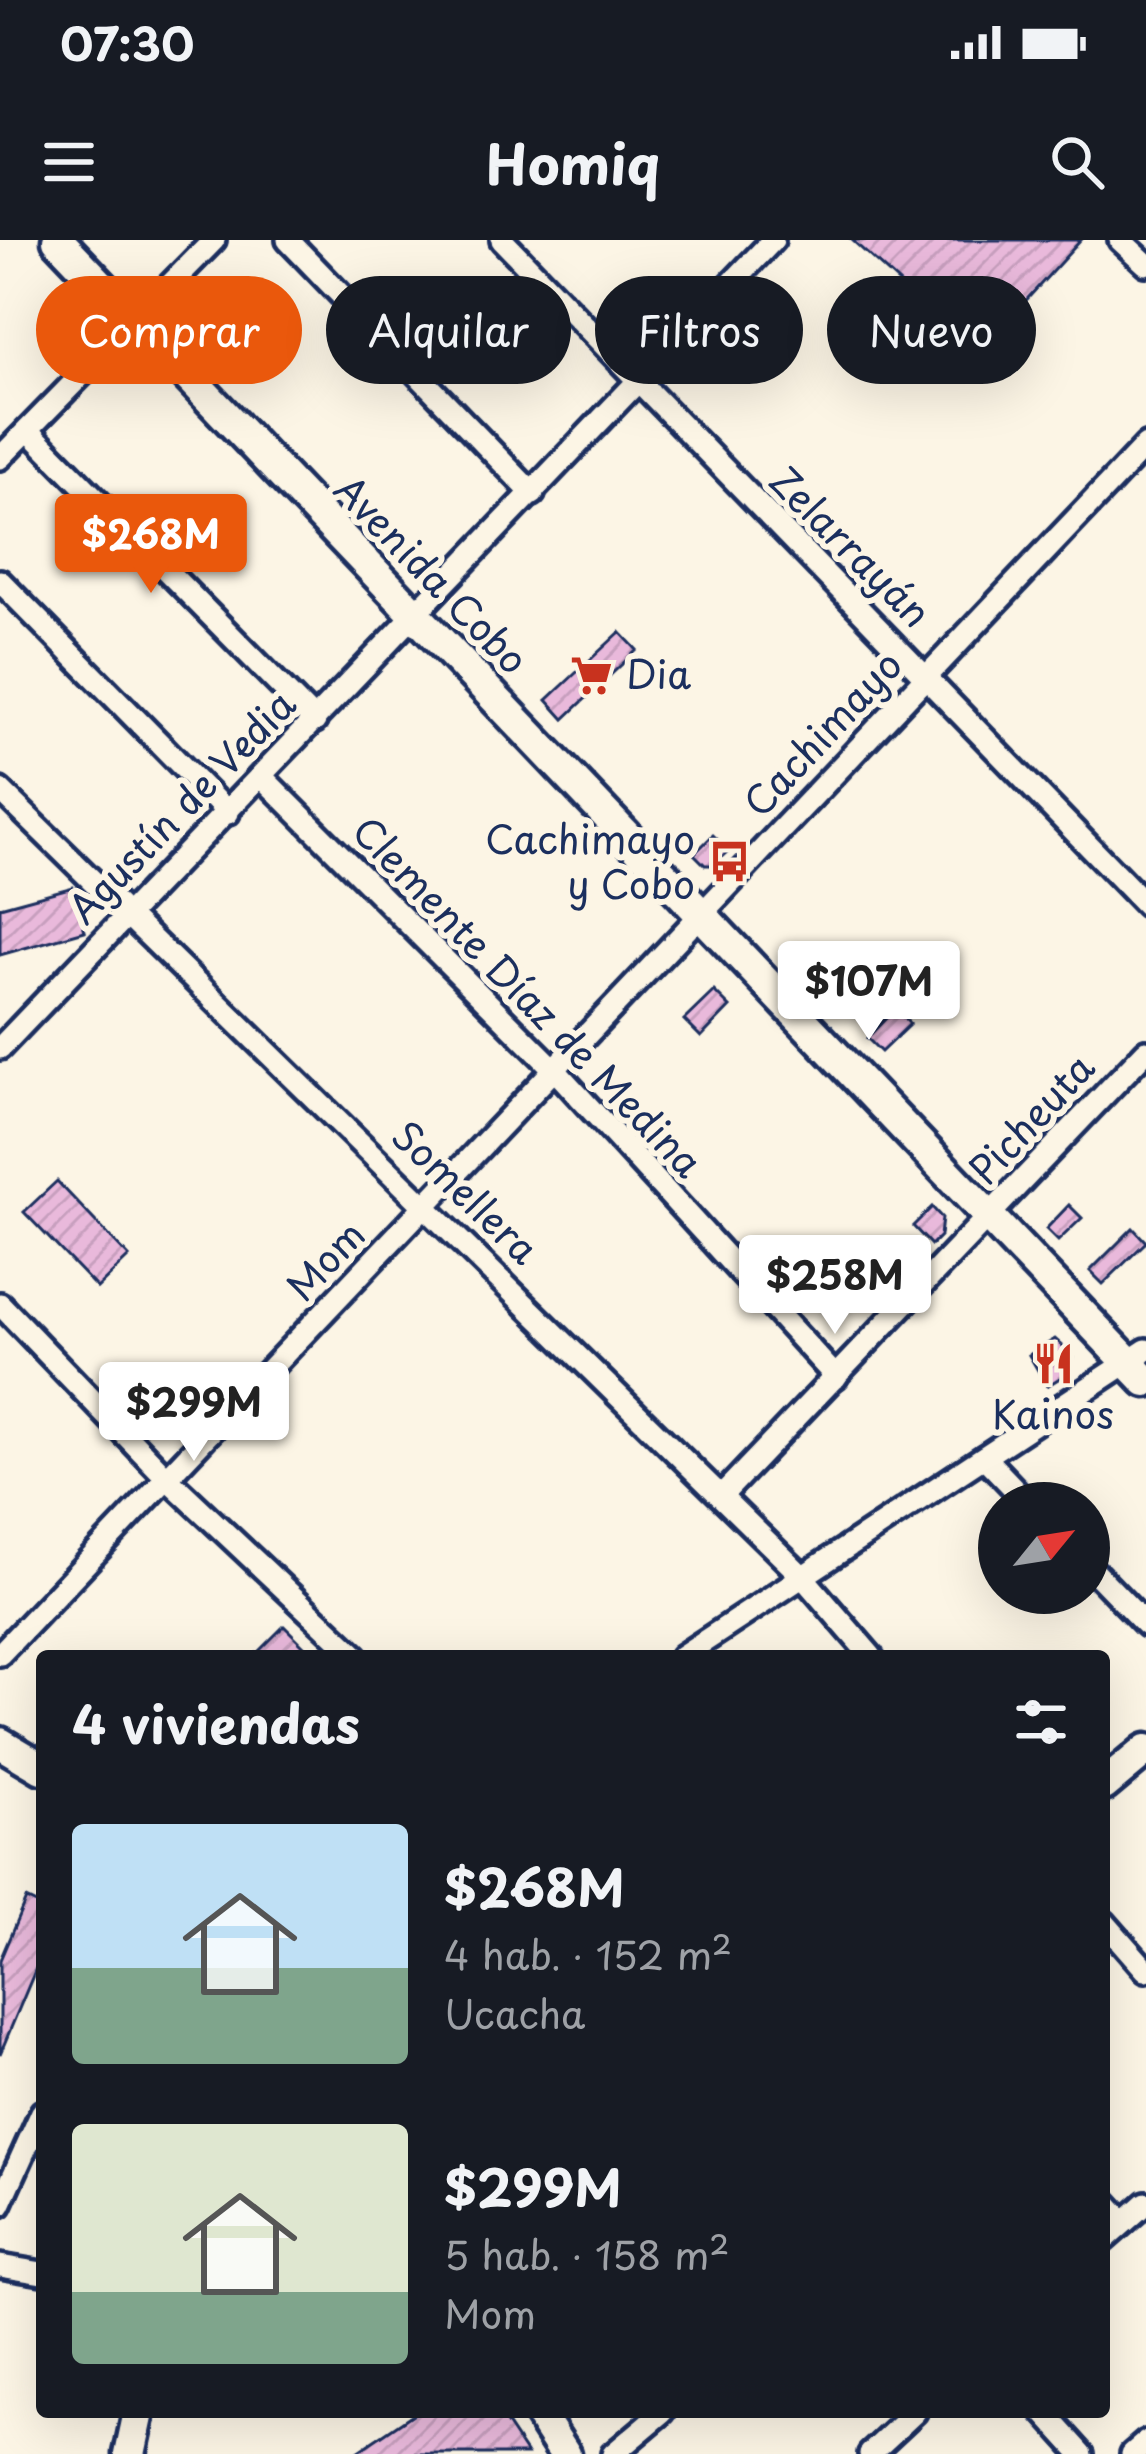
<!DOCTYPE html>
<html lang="es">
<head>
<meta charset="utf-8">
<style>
  :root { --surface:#171b24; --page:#20242c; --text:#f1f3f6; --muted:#9ea1a6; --accent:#ea580c }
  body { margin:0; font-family:"Playpen Sans",sans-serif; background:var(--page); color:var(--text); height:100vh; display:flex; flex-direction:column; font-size:45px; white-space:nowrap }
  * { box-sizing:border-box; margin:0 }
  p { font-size:39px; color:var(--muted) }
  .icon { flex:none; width:66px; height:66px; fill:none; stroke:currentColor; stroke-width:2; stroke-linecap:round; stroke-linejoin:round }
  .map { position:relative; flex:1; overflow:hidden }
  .panel { position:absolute; left:36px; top:1410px; width:1074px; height:768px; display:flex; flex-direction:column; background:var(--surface); border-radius:12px; box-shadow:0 12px 48px #0002 }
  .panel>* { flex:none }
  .top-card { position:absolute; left:36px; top:36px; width:1074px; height:108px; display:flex; gap:24px }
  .needle { width:78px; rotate:60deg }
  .controls { position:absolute; left:978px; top:1242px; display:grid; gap:24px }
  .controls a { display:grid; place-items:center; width:132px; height:132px; border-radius:50%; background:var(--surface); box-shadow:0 12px 48px #0002; font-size:60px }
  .price { position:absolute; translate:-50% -102px; padding:0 27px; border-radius:12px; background:#fff; color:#222; font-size:39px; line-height:78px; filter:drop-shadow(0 3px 6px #0008) }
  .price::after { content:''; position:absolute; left:50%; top:72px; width:36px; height:27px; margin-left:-18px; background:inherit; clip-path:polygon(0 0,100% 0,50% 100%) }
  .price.on { background:var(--accent); color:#fff }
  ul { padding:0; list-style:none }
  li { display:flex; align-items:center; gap:36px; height:300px; padding:0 36px }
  li span { display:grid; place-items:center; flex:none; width:336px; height:240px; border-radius:12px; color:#555 }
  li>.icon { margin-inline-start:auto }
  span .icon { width:144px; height:144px; fill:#fffc; stroke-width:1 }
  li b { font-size:51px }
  h2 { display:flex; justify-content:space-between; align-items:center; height:144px; padding:0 36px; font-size:51px }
  .chip { padding:0 42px; border-radius:54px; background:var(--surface); box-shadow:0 12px 48px #0002; font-size:42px; line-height:108px }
  .chip.on { background:var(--accent); color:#fff }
  .status { display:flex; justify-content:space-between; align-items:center; height:84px; padding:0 60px; background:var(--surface); direction:ltr }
  .status svg { height:33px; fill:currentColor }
  header { display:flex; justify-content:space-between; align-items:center; height:156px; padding:0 36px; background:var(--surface); font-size:54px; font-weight:700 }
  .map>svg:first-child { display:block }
  .building { fill:url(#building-hatch); stroke:#1b2f5e; stroke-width:3 }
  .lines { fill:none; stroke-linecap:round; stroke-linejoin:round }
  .street-casing { stroke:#1b2f5e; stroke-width:30 }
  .secondary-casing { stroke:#1b2f5e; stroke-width:39 }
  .street { stroke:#fcf5e5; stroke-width:21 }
  .secondary { stroke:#fcf5e5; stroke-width:30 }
  .labels { text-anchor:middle; stroke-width:12; stroke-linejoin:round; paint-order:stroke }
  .street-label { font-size:39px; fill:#1b2f5e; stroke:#fcf5e5 }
  .poi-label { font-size:39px; fill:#1b2f5e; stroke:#fcf5e5; text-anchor:start }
</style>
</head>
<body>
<div class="status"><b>07:30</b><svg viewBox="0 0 49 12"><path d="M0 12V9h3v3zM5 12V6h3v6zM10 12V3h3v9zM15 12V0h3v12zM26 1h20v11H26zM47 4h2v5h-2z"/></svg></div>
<header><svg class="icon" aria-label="menu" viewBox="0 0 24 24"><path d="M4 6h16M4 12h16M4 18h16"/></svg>Homiq<svg class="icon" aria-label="search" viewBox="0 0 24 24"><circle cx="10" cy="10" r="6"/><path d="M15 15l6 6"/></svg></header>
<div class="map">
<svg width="1146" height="2214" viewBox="0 0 1146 2214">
  <defs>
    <pattern id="building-hatch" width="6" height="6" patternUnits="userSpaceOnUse" patternTransform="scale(3)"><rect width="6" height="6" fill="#e9b9db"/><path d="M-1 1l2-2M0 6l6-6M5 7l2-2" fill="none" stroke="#c79fbe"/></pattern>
  </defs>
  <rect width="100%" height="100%" fill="#fcf5e5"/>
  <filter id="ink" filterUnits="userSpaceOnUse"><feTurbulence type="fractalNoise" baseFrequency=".00833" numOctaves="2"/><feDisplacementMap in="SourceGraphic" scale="24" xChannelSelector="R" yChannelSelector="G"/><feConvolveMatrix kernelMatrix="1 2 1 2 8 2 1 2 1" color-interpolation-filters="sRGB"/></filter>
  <g filter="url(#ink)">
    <g class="building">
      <polygon points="852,0 1081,0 977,114"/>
      <polygon points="620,392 637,410 564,479 547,460"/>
      <polygon points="713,595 729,611 714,625 705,625 694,614"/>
      <polygon points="73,647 85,691 0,715 0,667"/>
      <polygon points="714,751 730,767 701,797 684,780"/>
      <polygon points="895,769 910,784 881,812 867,798"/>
      <polygon points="57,941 129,1017 97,1048 24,972"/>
      <polygon points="1069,965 1082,978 1058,1001 1046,989"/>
      <polygon points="932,967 942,978 940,996 931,1005 913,986"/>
      <polygon points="1133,988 1146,1002 1103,1044 1090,1031"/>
      <polygon points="1055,1099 1073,1115 1071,1131 1047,1146 1029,1115"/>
      <polygon points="284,1386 314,1416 254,1416"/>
      <polygon points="26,1659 42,1667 42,1714 0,1814 0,1720"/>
      <polygon points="416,2172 499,2172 527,2214 354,2214"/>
    </g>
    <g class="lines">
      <defs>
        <g id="street">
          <polyline points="288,0 533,254"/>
          <polyline points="502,0 1146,665"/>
          <polyline points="1120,0 1146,24"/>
          <polyline points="28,190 315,481"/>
          <polyline points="0,218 214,0"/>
          <polyline points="0,341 228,573"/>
          <polyline points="261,536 555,830 836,1137"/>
          <polyline points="0,550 802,1336 871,1416"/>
          <polyline points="0,808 773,0"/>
          <polyline points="0,1064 169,1240 356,1416"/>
          <polyline points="984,1217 1028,1263"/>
          <polyline points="721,1256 1146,811"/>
          <polyline points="1089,1326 1146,1385"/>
          <polyline points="0,1414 1146,205"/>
          <polyline points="682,1416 1146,1110"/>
          <polyline points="1104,1682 1146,1730"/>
          <polyline points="1104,1960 1124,1982"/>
          <polyline points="0,1965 42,1872"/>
          <polyline points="1104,2000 1146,1963"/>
          <polyline points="0,2026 42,2033"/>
          <polyline points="1044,2172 1082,2214"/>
          <polyline points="613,2214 663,2172"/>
          <polyline points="870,2214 915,2172"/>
          <polyline points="1132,2214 1146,2202"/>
        </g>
        <g id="secondary">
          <polyline points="58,0 1146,1141"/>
          <polyline points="0,1503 42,1528"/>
          <polyline points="1104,1545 1146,1510"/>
          <polyline points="538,2172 565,2214"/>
          <polyline points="130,2214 139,2172"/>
        </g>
      </defs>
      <use href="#street" class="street-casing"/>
      <use href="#secondary" class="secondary-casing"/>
      <use href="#street" class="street"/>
      <use href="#secondary" class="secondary"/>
    </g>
  </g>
  <defs>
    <symbol id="supermarket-bare" viewBox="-9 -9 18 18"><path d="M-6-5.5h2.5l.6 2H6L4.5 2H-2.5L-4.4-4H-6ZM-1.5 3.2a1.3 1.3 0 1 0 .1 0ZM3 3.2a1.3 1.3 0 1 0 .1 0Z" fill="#c8321e" stroke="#fcf5e5" stroke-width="2.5" paint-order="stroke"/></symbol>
    <symbol id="bus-bare" viewBox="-9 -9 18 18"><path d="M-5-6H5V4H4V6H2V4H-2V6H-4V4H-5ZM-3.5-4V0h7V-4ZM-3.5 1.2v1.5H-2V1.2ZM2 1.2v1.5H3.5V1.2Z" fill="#c8321e" stroke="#fcf5e5" stroke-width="2.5" paint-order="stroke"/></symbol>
    <symbol id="restaurant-bare" viewBox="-9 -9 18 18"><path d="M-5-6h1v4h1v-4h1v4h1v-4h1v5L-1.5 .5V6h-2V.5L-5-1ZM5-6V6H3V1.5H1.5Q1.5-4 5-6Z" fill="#c8321e" stroke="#fcf5e5" stroke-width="2.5" paint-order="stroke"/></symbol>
  </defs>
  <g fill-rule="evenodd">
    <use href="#supermarket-bare" x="562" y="406" width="59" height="59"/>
    <use href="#bus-bare" x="700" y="592" width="59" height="59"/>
    <use href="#restaurant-bare" x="1024" y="1094" width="59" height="59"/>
  </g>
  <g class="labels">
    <g class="street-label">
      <text transform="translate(850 307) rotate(45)" y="14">Zelarrayán</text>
      <text transform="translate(431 335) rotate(46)" y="14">Avenida Cobo</text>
      <text transform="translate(823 494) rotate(-47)" y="14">Cachimayo</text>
      <text transform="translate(182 567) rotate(-46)" y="14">Agustín de Vedia</text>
      <text transform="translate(527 757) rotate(46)" y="14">Clemente Díaz de Medina</text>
      <text transform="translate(1032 879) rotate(-47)" y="14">Picheuta</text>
      <text transform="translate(465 953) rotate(44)" y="14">Somellera</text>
      <text transform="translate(326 1021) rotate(-47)" y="14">Mom</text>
    </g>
    <g class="poi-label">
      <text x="626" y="449">Dia</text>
      <text x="695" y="614" text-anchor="end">Cachimayo<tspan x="695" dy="45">y Cobo</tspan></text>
      <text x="1053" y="1189" text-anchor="middle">Kainos</text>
    </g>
  </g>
</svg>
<div class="controls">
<a><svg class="needle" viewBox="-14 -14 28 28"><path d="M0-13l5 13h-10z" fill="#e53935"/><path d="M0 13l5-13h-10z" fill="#9ea1a6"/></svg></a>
</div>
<b class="price on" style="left:151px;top:356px">$268M</b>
<b class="price" style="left:869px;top:803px">$107M</b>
<b class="price" style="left:835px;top:1097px">$258M</b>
<b class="price" style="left:194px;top:1224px">$299M</b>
<div class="top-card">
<a class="chip on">Comprar</a>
<a class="chip">Alquilar</a>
<a class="chip">Filtros</a>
<a class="chip">Nuevo</a>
</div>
<section class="panel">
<h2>4 viviendas<svg class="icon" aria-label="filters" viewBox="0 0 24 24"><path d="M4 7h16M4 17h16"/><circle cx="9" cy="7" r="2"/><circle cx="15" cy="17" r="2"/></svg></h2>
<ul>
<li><span style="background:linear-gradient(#bfe0f5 60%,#7fa58c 0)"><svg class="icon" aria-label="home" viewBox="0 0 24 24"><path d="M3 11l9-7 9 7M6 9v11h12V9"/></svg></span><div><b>$268M</b><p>4 hab. · 152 m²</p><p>Ucacha</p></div></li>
<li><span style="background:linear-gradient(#dfe7d0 70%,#7fa58c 0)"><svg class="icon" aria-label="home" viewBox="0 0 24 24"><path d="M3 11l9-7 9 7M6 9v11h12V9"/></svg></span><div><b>$299M</b><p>5 hab. · 158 m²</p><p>Mom</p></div></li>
</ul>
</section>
</div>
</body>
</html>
